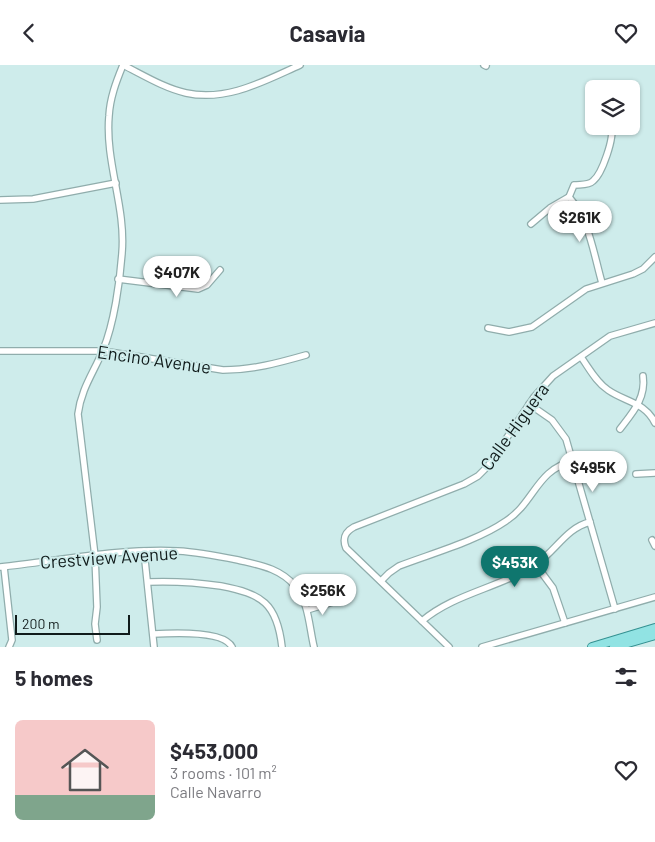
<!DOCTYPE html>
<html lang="en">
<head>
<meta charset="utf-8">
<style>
  :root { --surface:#fff; --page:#f7f7f7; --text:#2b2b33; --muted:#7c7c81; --accent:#0f766e }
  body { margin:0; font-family:Barlow,sans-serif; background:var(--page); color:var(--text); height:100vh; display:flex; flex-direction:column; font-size:19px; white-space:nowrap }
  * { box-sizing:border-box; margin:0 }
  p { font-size:16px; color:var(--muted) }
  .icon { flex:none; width:28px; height:28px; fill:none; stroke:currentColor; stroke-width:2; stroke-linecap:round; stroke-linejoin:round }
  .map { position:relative; height:582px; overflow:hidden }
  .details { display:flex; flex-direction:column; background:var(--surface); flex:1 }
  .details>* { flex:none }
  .tools { position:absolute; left:585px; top:15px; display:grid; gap:10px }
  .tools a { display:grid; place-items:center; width:55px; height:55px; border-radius:8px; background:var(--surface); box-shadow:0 1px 4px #0004; font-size:25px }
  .scale { position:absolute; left:15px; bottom:12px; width:115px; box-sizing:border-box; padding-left:5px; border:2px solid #101b1b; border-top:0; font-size:14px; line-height:18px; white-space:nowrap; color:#101b1b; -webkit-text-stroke:4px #ceeceb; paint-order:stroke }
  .price { position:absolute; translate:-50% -42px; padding:0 11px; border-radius:18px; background:#fff; color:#222; font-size:16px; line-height:32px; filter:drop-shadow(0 1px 2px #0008) }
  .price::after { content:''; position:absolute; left:50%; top:30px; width:15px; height:11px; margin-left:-8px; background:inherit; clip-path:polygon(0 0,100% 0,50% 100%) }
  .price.on { background:var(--accent); color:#fff }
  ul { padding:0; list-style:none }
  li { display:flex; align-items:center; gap:15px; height:125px; padding:0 15px }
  li span { display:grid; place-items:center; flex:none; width:140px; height:100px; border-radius:8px; color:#555 }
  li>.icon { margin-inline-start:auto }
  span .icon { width:60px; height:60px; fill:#fffc; stroke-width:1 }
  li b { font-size:21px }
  h2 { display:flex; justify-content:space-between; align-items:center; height:60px; padding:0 15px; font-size:21px }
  header { display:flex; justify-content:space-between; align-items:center; height:65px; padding:0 15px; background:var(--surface); font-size:22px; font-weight:700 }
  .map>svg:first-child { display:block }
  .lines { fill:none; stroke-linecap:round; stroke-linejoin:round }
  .minor-casing { stroke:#90adac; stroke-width:8 }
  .major-casing { stroke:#349191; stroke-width:10 }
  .minor { stroke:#fff; stroke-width:5.5 }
  .major { stroke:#91e3e3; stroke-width:8 }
  .labels { text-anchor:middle; stroke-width:4; stroke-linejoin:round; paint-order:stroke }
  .street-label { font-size:18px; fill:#101b1b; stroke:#ceeceb }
</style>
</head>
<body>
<header><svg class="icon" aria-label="back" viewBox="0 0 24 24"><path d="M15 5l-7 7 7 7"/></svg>Casavia<svg class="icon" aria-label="heart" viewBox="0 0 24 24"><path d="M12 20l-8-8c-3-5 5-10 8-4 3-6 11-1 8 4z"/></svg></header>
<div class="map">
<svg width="655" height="582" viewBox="0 0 655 582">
  <rect width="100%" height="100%" fill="#ceeceb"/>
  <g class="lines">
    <defs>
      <g id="minor">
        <path d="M123 0C143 10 164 23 186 28 227 37 264 16 300 0"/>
        <polyline points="484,0 486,1"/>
        <polyline points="592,57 594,57"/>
        <path d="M569 132C589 154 594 190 602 218"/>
        <polyline points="0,135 33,134 116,118"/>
        <path d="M531 159 550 143 569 132 574 120C580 119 588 121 593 116 602 109 615 72 611 61"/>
        <polyline points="118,214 198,224 207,220 220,205"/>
        <polyline points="488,263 509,267 532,262 586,224 633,209 643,204 655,192"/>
        <path d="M0 286H103L223 305C252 305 278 298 306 290"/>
        <path d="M581 292C589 303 596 317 608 325 625 337 645 337 655 358"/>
        <polyline points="529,339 552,355 566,374 615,544"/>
        <path d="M620 364C633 347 646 333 643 311"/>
        <polyline points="636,409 655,408"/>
        <polyline points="652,475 655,481"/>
        <polyline points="144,486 154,582"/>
        <polyline points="536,500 553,523 565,558"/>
        <path d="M0 502C57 496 121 483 178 486 198 487 218 491 238 495 259 500 280 503 295 521 309 538 309 561 314 582"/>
        <polyline points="4,502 12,575 9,582"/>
        <path d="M381 516 389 508 399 501C433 488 477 476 506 456 535 437 536 405 573 396"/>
        <path d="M148 517C175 516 194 517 221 521 262 529 277 538 282 582"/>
        <polyline points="307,545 333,537"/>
        <path d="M422 556C455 528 500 523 536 499 555 487 566 463 590 457"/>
        <path d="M153 569C170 568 224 565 232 582"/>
        <path d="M97 575 95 559 97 542 95 491 78 349C81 324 94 307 103 285 114 259 120 216 122 188 126 142 105 97 109 51 110 33 116 17 123 0"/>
        <path d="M449 582 346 483C342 473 345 467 354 462L464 419 478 411 488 401 534 332 553 311 610 271 655 258"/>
        <polyline points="482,582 655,532"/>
      </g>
      <g id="major">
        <polyline points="592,582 655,563"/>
        <polyline points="614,582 655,570"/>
      </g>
    </defs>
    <use href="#minor" class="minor-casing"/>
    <use href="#major" class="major-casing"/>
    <use href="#minor" class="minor"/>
    <use href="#major" class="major"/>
  </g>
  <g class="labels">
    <g class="street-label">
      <text transform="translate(154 295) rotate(8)" y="6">Encino Avenue</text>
      <text transform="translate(515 362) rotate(-54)" y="6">Calle Higuera</text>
      <text transform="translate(109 493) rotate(-4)" y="6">Crestview Avenue</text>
    </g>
  </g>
</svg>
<div class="tools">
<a><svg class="icon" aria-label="layers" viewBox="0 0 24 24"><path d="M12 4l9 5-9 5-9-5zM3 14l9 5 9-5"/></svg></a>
</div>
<div class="scale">200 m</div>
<b class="price" style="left:580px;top:178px">$261K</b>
<b class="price" style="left:177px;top:233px">$407K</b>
<b class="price" style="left:593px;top:428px">$495K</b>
<b class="price on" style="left:515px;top:523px">$453K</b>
<b class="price" style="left:323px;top:551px">$256K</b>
</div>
<section class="details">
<h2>5 homes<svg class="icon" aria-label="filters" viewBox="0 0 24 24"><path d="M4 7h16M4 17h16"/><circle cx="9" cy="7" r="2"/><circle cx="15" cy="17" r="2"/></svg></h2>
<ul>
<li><span style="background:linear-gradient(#f6c9c9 75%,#7fa58c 0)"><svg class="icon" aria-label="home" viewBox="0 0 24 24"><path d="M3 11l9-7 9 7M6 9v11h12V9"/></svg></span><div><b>$453,000</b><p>3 rooms · 101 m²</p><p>Calle Navarro</p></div><svg class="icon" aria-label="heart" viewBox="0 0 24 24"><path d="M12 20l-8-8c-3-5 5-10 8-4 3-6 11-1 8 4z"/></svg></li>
</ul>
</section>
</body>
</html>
